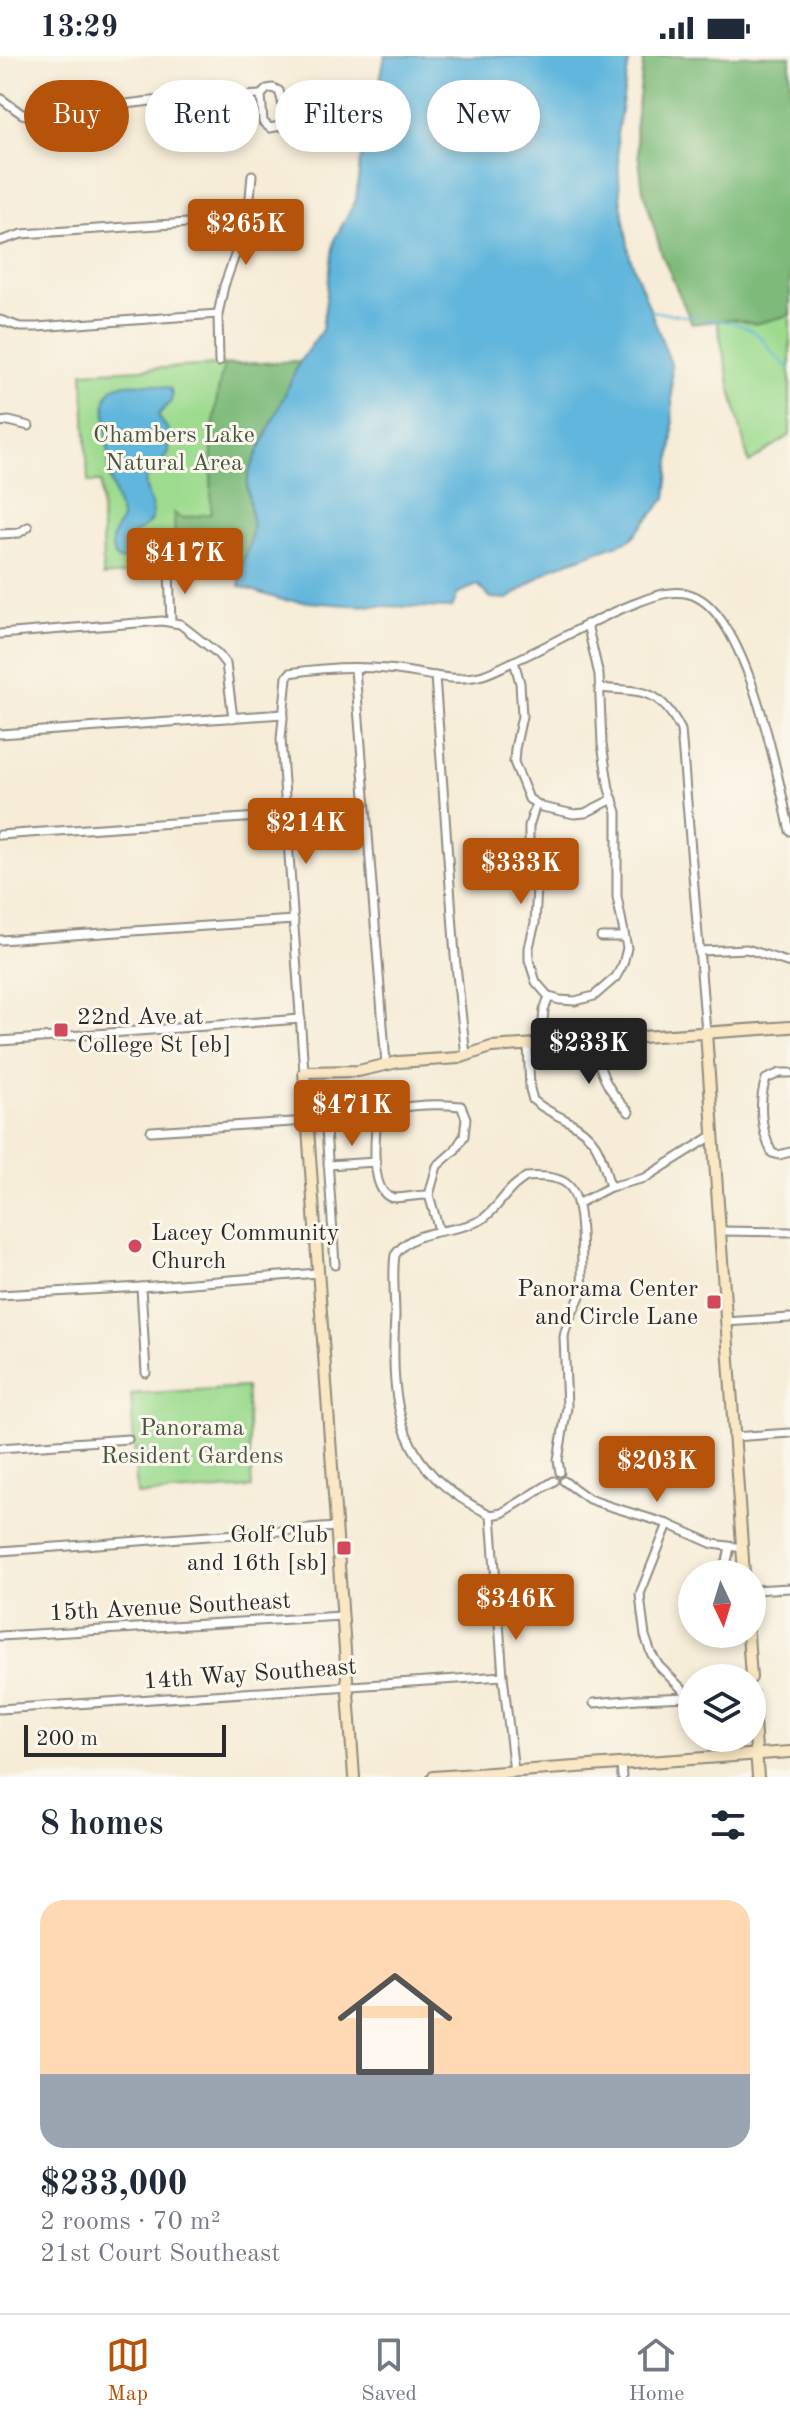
<!DOCTYPE html>
<html lang="en">
<head>
<meta charset="utf-8">
<style>
  :root { --surface:#fff; --page:#f2f2f3; --text:#1f2937; --muted:#747a83; --line:#e0e1e3; --accent:#b45309 }
  body { margin:0; font-family:"Old Standard TT",serif; background:var(--page); color:var(--text); height:100vh; display:flex; flex-direction:column; font-size:30px; white-space:nowrap }
  * { box-sizing:border-box; margin:0 }
  p { font-size:26px; color:var(--muted) }
  .icon { flex:none; width:44px; height:44px; fill:none; stroke:currentColor; stroke-width:2; stroke-linecap:round; stroke-linejoin:round }
  .map { position:relative; height:1721px; overflow:hidden }
  .sheet { display:flex; flex-direction:column; background:var(--surface); flex:1 }
  .sheet>* { flex:none }
  .guide { position:absolute; left:24px; top:24px; width:742px; height:72px; display:flex; gap:16px }
  .needle { width:52px; rotate:176deg }
  .buttons { position:absolute; left:678px; top:1504px; display:grid; gap:16px }
  .buttons a { display:grid; place-items:center; width:88px; height:88px; border-radius:50%; background:var(--surface); box-shadow:0 4px 12px #0003; font-size:40px }
  .scale { position:absolute; left:24px; bottom:20px; width:202px; box-sizing:border-box; padding-left:8px; border:4px solid #2b2b2b; border-top:0; font-size:22px; line-height:28px; white-space:nowrap; color:#2b2b2b; -webkit-text-stroke:6px #fbf7ec; paint-order:stroke }
  .price { position:absolute; translate:-50% -68px; padding:0 18px; border-radius:8px; background:var(--accent); color:#fff; font-size:26px; line-height:52px; filter:drop-shadow(0 2px 4px #0008) }
  .price::after { content:''; position:absolute; left:50%; top:48px; width:24px; height:18px; margin-left:-12px; background:inherit; clip-path:polygon(0 0,100% 0,50% 100%) }
  .price.on { background:#222; color:#fff }
  ul { padding:0; list-style:none }
  li { display:grid; align-content:center; gap:16px; height:424px; padding:0 40px }
  li span { display:grid; place-items:center; height:248px; border-radius:24px; color:#555 }
  li>.icon { margin-inline-start:auto }
  span .icon { width:144px; height:144px; fill:#fffc; stroke-width:1 }
  li b { font-size:34px }
  h2 { display:flex; justify-content:space-between; align-items:center; height:96px; padding:0 40px; font-size:34px }
  .tag { padding:0 28px; border-radius:36px; background:var(--surface); box-shadow:0 4px 12px #0003; font-size:28px; line-height:72px }
  .tag.on { background:var(--accent); color:#fff }
  .status { display:flex; justify-content:space-between; align-items:center; height:56px; padding:0 40px; background:var(--surface); direction:ltr }
  .status svg { height:22px; fill:currentColor }
  .dock { display:flex; justify-content:space-around; align-items:center; height:112px; border-top:2px solid var(--line); background:var(--surface); font-size:22px; color:var(--muted) }
  .dock a { display:grid; justify-items:center; gap:4px }
  .dock .on { color:var(--accent) }
  .map>svg:first-child { display:block }
  .green { fill:#9ddb8f; stroke:#64835d; stroke-width:2 }
  .forest { fill:#7ebb7a; stroke:#547352; stroke-width:2 }
  .water { fill:#60b6dc; stroke:#467084; stroke-width:2 }
  .lines { fill:none; stroke-linecap:round; stroke-linejoin:round }
  .stream { stroke:#60b6dc; stroke-width:2 }
  .street-casing { stroke:#908c81; stroke-width:11 }
  .secondary-casing { stroke:#908c81; stroke-width:14 }
  .street { stroke:#fff; stroke-width:7 }
  .secondary { stroke:#fae7c3; stroke-width:10 }
  .poi-dot { fill:#d1495b; stroke:#fbf7ec; stroke-width:3 }
  .labels { text-anchor:middle; stroke-width:6; stroke-linejoin:round; paint-order:stroke }
  .park-label { font-size:24px; fill:#485744; stroke:#fbf7ec }
  .poi-label { font-size:24px; fill:#2b2b2b; stroke:#fbf7ec; text-anchor:start }
  .street-label { font-size:24px; fill:#2b2b2b; stroke:#fbf7ec }
</style>
</head>
<body>
<div class="status"><b>13:29</b><svg viewBox="0 0 49 12"><path d="M0 12V9h3v3zM5 12V6h3v6zM10 12V3h3v9zM15 12V0h3v12zM26 1h20v11H26zM47 4h2v5h-2z"/></svg></div>
<div class="map">
<svg width="790" height="1721" viewBox="0 0 790 1721">
  <rect width="100%" height="100%" fill="#fbf7ec"/>
  <filter id="ink" filterUnits="userSpaceOnUse"><feTurbulence type="fractalNoise" baseFrequency=".0125" numOctaves="2"/><feDisplacementMap in="SourceGraphic" scale="16" xChannelSelector="R" yChannelSelector="G"/><feConvolveMatrix kernelMatrix="1 2 1 2 8 2 1 2 1" color-interpolation-filters="sRGB"/></filter>
  <filter id="wash" filterUnits="userSpaceOnUse"><feTurbulence type="fractalNoise" baseFrequency=".006" numOctaves="4" result="noise"/><feDisplacementMap in="SourceGraphic" scale="32" xChannelSelector="R" yChannelSelector="G"/><feGaussianBlur stdDeviation="1.8" result="paint"/><feColorMatrix in="noise" values="0 0 0 0 0 0 0 0 0 0 0 0 0 0 0 0 0 1.4 0 .05"/><feComposite in="paint" operator="in"/></filter>
  <g filter="url(#wash)">
    <rect width="100%" height="100%" fill="#f6ecd7"/>
    <g class="green">
      <polygon points="790,0 790,379 749,407 730,329 690,133"/>
      <polygon points="300,305 281,351 242,508 103,520 101,426 88,426 83,316"/>
      <polygon points="246,1331 252,1432 137,1439 131,1338"/>
    </g>
    <g class="forest">
      <polygon points="644,0 790,0 790,259 755,268 732,263 692,268 662,199 643,134 635,74"/>
      <path d="M300 305 247 430 253 471 249 490 242 508 176 514 174 457 180 462 210 458 211 455C211 408 211 354 224 309Z"/>
    </g>
    <g class="water">
      <polygon points="385,0 630,0 617,78 620,140 630,201 671,308 673,379 666,442 630,484 554,511 508,543 491,542 478,529 458,537 452,552 347,549 282,544 239,530 242,508 249,490 253,471 247,430 249,416 300,305 322,274 334,184 356,144 360,105 369,78"/>
      <path d="M152 328 170 332C177 348 164 349 158 360L169 375 168 396 158 414 146 422C142 437 160 452 149 467 145 472 138 475 133 479 137 486 147 489 153 498V502L147 504H118C107 491 112 477 122 464L110 421 105 349C108 321 130 329 152 328Z"/>
    </g>
    <g class="lines">
      <g class="stream">
        <polyline points="651,255 697,262"/>
        <path d="M704 263C722 264 745 267 759 280 770 291 776 304 790 312"/>
      </g>
    </g>
  </g>
  <g filter="url(#ink)">
    <g class="lines">
      <defs>
        <g id="street">
          <path d="M273 32 279 35C283 46 285 60 280 70L270 72 263 66 261 39 267 33Z"/>
          <polyline points="0,42 22,58 41,63 93,52 151,45 261,39"/>
          <polyline points="180,43 184,87 219,85"/>
          <polyline points="103,51 105,77"/>
          <polyline points="0,185 22,178 248,163"/>
          <polyline points="0,264 20,271 37,271 218,258"/>
          <polyline points="219,306 218,258 224,230 248,163 252,119"/>
          <polyline points="0,366 9,365 29,370"/>
          <polyline points="0,478 19,477 28,471"/>
          <polyline points="169,516 171,566"/>
          <polyline points="0,578 162,565 180,568 217,597 226,608 233,662"/>
          <polyline points="514,605 520,627 522,660 515,693 514,706 529,743 542,751 574,758 585,757 613,743"/>
          <polyline points="355,613 386,1008"/>
          <polyline points="435,620 455,900 466,1000"/>
          <path d="M599 632C643 636 659 631 681 674L706 976"/>
          <polyline points="0,678 283,658"/>
          <polyline points="536,748 529,770 529,790 534,801 537,831 535,867 529,891 529,904 536,926 549,941"/>
          <polyline points="0,779 286,759"/>
          <polyline points="601,881 624,881"/>
          <polyline points="0,884 294,864"/>
          <polyline points="699,895 747,893 790,907"/>
          <polyline points="549,941 560,944 575,945 594,940 616,921 623,908 627,892 617,841 617,756 609,733 602,688 599,619 587,568"/>
          <path d="M596 984C597 1014 607 1034 629 1056"/>
          <polyline points="0,985 301,963"/>
          <polyline points="541,987 544,954 549,941"/>
          <path d="M528 988 530 1033 533 1044C543 1053 555 1058 566 1064 599 1081 601 1098 610 1131"/>
          <path d="M304 1016 281 683 287 621 290 617C321 612 356 610 387 613 419 615 451 628 483 619 496 615 509 607 521 602 560 584 596 562 636 547 652 541 671 533 689 538 747 553 778 722 790 775"/>
          <path d="M790 1017H780L766 1023C758 1046 761 1075 772 1097L779 1099 790 1096"/>
          <polyline points="324,1043 335,1209"/>
          <polyline points="151,1075 308,1065"/>
          <polyline points="328,1109 376,1106"/>
          <path d="M429 1139C418 1138 398 1144 390 1141 370 1133 375 1080 377 1062 393 1047 439 1048 461 1050L466 1062 464 1080 455 1094 437 1110 429 1139 439 1174"/>
          <polyline points="579,1147 610,1131 645,1122 712,1080"/>
          <polyline points="719,1175 790,1176"/>
          <polyline points="141,1231 146,1317"/>
          <polyline points="0,1239 141,1231 318,1217"/>
          <polyline points="725,1266 790,1262"/>
          <polyline points="733,1381 790,1377"/>
          <polyline points="0,1392 128,1383"/>
          <path d="M554 1425 502 1457 491 1459C398 1415 390 1353 395 1260 395 1240 392 1219 395 1199 415 1170 453 1179 481 1164 494 1156 501 1143 512 1132 516 1128 522 1124 526 1121 540 1120 558 1120 568 1129 586 1145 580 1208 583 1232 578 1249 566 1264 564 1281L567 1351 558 1404 560 1416"/>
          <polyline points="564,1425 589,1443 609,1450 668,1468 713,1488 743,1492"/>
          <polyline points="491,1459 503,1620 514,1716"/>
          <polyline points="668,1468 640,1538 642,1557 645,1580 651,1597 659,1610 692,1643"/>
          <polyline points="0,1495 336,1471"/>
          <polyline points="717,1518 727,1505 730,1491"/>
          <polyline points="752,1534 790,1532"/>
          <polyline points="0,1580 342,1560"/>
          <polyline points="594,1647 638,1643 689,1641"/>
          <polyline points="0,1653 503,1620"/>
          <polyline points="621,1707 622,1721"/>
        </g>
        <g id="secondary">
          <polyline points="706,976 744,1518"/>
          <polyline points="748,1578 751,1622"/>
          <polyline points="752,1638 758,1721"/>
          <polyline points="354,1721 304,1016 358,1015 398,1006 459,1002 491,991 790,971"/>
          <polyline points="433,1721 790,1696"/>
        </g>
      </defs>
      <use href="#street" class="street-casing"/>
      <use href="#secondary" class="secondary-casing"/>
      <use href="#street" class="street"/>
      <use href="#secondary" class="secondary"/>
    </g>
  </g>
  <g class="poi-dot">
    <rect x="53" y="966" width="16" height="16" rx="4"/>
    <circle cx="135" cy="1190" r="8"/>
    <rect x="706" y="1238" width="16" height="16" rx="4"/>
    <rect x="336" y="1484" width="16" height="16" rx="4"/>
  </g>
  <g class="labels">
    <g class="park-label">
      <text x="174" y="386">Chambers Lake<tspan x="174" dy="28">Natural Area</tspan></text>
      <text x="192" y="1379">Panorama<tspan x="192" dy="28">Resident Gardens</tspan></text>
    </g>
    <g class="poi-label">
      <text x="77" y="968">22nd Ave at<tspan x="77" dy="28">College St [eb]</tspan></text>
      <text x="151" y="1184">Lacey Community<tspan x="151" dy="28">Church</tspan></text>
      <text x="698" y="1240" text-anchor="end">Panorama Center<tspan x="698" dy="28">and Circle Lane</tspan></text>
      <text x="328" y="1486" text-anchor="end">Golf Club<tspan x="328" dy="28">and 16th [sb]</tspan></text>
    </g>
    <g class="street-label">
      <text transform="translate(170 1550) rotate(-3)" y="8">15th Avenue Southeast</text>
      <text transform="translate(250 1617) rotate(-4)" y="8">14th Way Southeast</text>
    </g>
  </g>
</svg>
<div class="buttons">
<a><svg class="needle" viewBox="-14 -14 28 28"><path d="M0-13l5 13h-10z" fill="#e53935"/><path d="M0 13l5-13h-10z" fill="#747a83"/></svg></a>
<a><svg class="icon" aria-label="layers" viewBox="0 0 24 24"><path d="M12 4l9 5-9 5-9-5zM3 14l9 5 9-5"/></svg></a>
</div>
<div class="scale">200 m</div>
<b class="price" style="left:246px;top:211px">$265K</b>
<b class="price" style="left:185px;top:540px">$417K</b>
<b class="price" style="left:306px;top:810px">$214K</b>
<b class="price" style="left:521px;top:850px">$333K</b>
<b class="price on" style="left:589px;top:1030px">$233K</b>
<b class="price" style="left:352px;top:1092px">$471K</b>
<b class="price" style="left:657px;top:1448px">$203K</b>
<b class="price" style="left:516px;top:1586px">$346K</b>
<div class="guide">
<a class="tag on">Buy</a>
<a class="tag">Rent</a>
<a class="tag">Filters</a>
<a class="tag">New</a>
</div>
</div>
<section class="sheet">
<h2>8 homes<svg class="icon" aria-label="filters" viewBox="0 0 24 24"><path d="M4 7h16M4 17h16"/><circle cx="9" cy="7" r="2"/><circle cx="15" cy="17" r="2"/></svg></h2>
<ul>
<li><span style="background:linear-gradient(#ffd9b3 70%,#9aa5b1 0)"><svg class="icon" aria-label="home" viewBox="0 0 24 24"><path d="M3 11l9-7 9 7M6 9v11h12V9"/></svg></span><div><b>$233,000</b><p>2 rooms · 70 m²</p><p>21st Court Southeast</p></div></li>
</ul>
</section>
<nav class="dock">
<a class="on"><svg class="icon" aria-label="map" viewBox="0 0 24 24"><path d="M3 6l6-2 6 2 6-2v14l-6 2-6-2-6 2zM9 4v14M15 6v14"/></svg>Map</a>
<a><svg class="icon" aria-label="saved" viewBox="0 0 24 24"><path d="M7 4h10v16l-5-4-5 4z"/></svg>Saved</a>
<a><svg class="icon" aria-label="home" viewBox="0 0 24 24"><path d="M3 11l9-7 9 7M6 9v11h12V9"/></svg>Home</a>
</nav>
</body>
</html>
